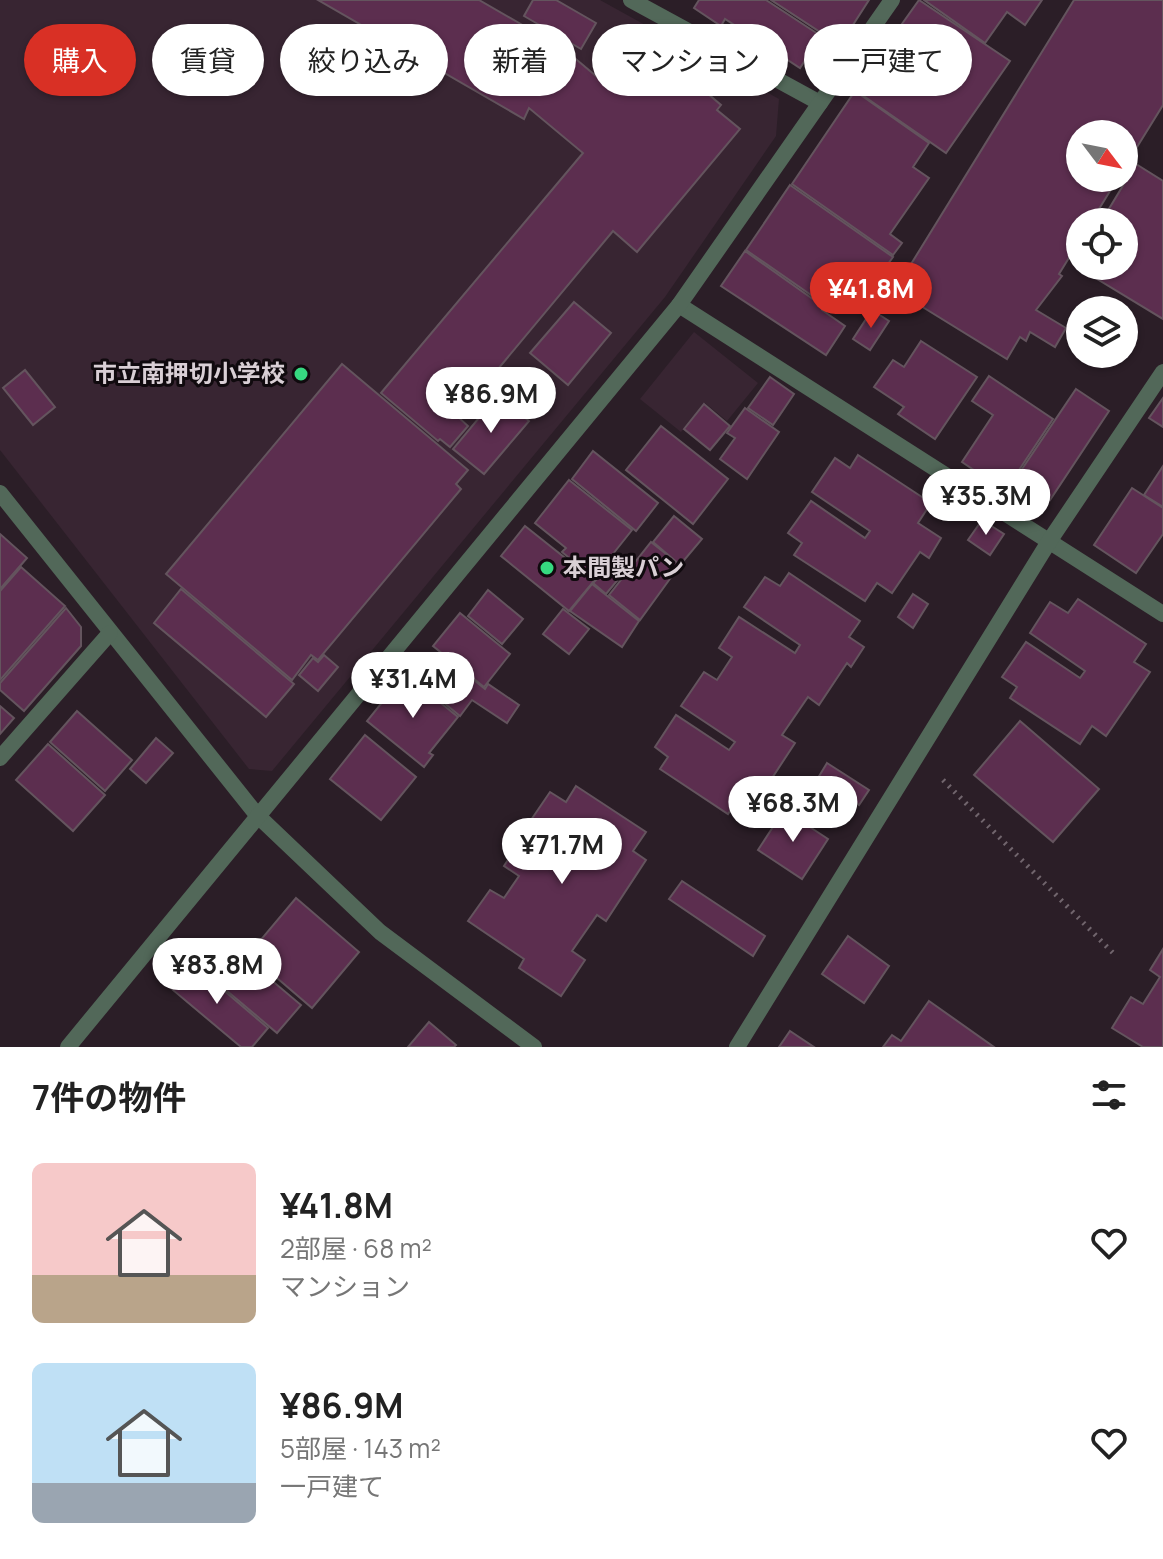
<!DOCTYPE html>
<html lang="ja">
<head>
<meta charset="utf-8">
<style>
  :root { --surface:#fff; --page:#f2f2f2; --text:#222; --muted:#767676; --accent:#d93025 }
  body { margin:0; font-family:Manrope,"Noto Sans JP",sans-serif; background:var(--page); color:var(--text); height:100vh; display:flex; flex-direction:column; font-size:30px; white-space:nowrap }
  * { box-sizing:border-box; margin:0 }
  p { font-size:26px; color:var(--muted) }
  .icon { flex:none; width:44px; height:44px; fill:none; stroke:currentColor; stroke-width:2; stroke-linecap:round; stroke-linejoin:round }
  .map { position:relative; height:1047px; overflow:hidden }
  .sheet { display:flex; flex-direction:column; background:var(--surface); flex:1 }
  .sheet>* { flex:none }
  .hud { position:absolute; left:24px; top:24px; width:1116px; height:72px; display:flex; gap:16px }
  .needle { width:52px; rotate:122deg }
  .controls { position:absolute; left:1066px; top:120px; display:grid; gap:16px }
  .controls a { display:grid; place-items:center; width:72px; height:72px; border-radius:50%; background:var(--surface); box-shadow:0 2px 6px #0004; font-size:40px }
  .price { position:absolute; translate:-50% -68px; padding:0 18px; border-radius:28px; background:#fff; color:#222; font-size:26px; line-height:52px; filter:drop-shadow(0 2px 4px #0008) }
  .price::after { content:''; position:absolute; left:50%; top:48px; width:24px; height:18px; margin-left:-12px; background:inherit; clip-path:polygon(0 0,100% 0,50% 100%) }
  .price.current { background:var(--accent); color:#fff }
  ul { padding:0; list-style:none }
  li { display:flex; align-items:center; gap:24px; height:200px; padding:0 32px }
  li span { display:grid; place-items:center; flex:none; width:224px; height:160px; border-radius:12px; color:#555 }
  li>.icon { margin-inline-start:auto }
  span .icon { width:96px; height:96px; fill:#fffc; stroke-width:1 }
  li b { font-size:34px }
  h2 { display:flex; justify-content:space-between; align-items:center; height:96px; padding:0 32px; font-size:34px }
  .pill { padding:0 28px; border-radius:36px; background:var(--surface); box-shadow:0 2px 6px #0004; font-size:28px; line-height:72px }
  .pill.current { background:var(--accent); color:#fff }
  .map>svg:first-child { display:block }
  .built { fill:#382532 }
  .building { fill:#5c2e4f; stroke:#64545e; stroke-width:2 }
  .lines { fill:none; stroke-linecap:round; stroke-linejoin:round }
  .path { stroke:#71656d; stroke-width:5; stroke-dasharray:2 6; stroke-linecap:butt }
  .street { stroke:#526859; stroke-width:16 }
  .poi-dot { fill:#36d880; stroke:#100a0e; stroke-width:3 }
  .labels { text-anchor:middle; stroke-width:6; stroke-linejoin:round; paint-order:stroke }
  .poi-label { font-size:24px; font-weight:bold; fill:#d9cfd5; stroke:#100a0e; text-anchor:end }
</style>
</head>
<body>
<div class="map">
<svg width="1163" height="1047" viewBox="0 0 1163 1047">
  <rect width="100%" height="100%" fill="#2b1e27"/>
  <g class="built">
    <polygon points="0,0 600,0 779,99 776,136 665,297 272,771 249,769 0,450"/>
    <polygon points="694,332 758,383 727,421 705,403 681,432 640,399"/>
  </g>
  <g class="building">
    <polygon points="318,0 479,0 564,49 615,92 653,47 721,105 717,110 740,129 637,252 613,231 458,417 468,426 450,447 440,439 438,441 381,393 583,153 529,108 524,119"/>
    <polygon points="533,0 556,0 596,23 581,49 524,16"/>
    <polygon points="699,0 766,0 821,36 800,68 725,19 721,26 694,8"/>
    <polygon points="771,0 869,0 840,45"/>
    <polygon points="919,0 1010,61 946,153 855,90"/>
    <polygon points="924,0 1042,0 1025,25 1007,12 985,43"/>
    <polygon points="1074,0 1163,0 1163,105 1124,168 1124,134 1080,134 1080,178 1118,178 1091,222 1080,222 1080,240 1059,274 1062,276 1036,310 1066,328 1055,347 1030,332 1026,341 1020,337 1007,359 895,290"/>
    <polygon points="855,91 929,143 913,167 929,178 890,234 902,243 893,255 792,184"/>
    <polygon points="1136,164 1163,181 1163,319 1074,265 1080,256 1080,266 1124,266 1124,222 1101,222"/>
    <polygon points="790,185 893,257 858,305 835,288 824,304 746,250"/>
    <polygon points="745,251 824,307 822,310 845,326 826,355 721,286"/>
    <polygon points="574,302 611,333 568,385 530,353"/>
    <polygon points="872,310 889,321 870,350 853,339"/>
    <polygon points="921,341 977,377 935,439 898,414 904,407 874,387 893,360 904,367"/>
    <polygon points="342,364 468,470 456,484 461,489 318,660 311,655 292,680 166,574"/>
    <polygon points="25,370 55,407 33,425 3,388"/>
    <polygon points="989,376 1053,419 1005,491 962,462 993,415 972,401"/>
    <polygon points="770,377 794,394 773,425 748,408"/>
    <polygon points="1076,389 1109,411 1050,500 1016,478"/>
    <polygon points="498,395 529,421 484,474 453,449"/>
    <polygon points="1163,398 1163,427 1149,418"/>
    <polygon points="704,404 730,426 710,450 684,429"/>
    <polygon points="745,408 779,432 747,479 720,459 735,438 727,433"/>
    <polygon points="661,426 728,479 693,524 626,470"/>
    <polygon points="593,451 658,503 636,531 572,479"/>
    <polygon points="858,455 931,503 918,523 941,538 929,558 920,552 892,593 877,583 865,601 794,555 802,543 788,533 811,501 865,538 870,531 812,492 835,458 850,468"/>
    <polygon points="1163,466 1163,507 1144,495"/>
    <polygon points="569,480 632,530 605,564 621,576 606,594 593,583 596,580 562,552 566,548 535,523"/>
    <polygon points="1132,488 1163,508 1163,534 1136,573 1094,545"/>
    <polygon points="674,516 702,539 680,565 653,542"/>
    <polygon points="982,520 1004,534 990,555 968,540"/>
    <polygon points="525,526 594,581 569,611 501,556"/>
    <polygon points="0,534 27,558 0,589"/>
    <polygon points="651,542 680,565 640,620 609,595"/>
    <polygon points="21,567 65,606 0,680 0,591"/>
    <polygon points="789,573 860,621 849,637 864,647 851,667 847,663 819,705 808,697 782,735 795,743 755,804 741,795 728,814 660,769 668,757 655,747 676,715 729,750 735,742 681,706 704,672 717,680 732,657 719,648 739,617 795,653 800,645 744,607 765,577 780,586"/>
    <polygon points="592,584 639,621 622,647 570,611"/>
    <polygon points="181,589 294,684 266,717 154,623"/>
    <polygon points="488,590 523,619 502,644 468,616"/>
    <polygon points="913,594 928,604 913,628 898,617"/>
    <polygon points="1078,599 1146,644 1134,662 1150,672 1106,736 1092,726 1080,744 1010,698 1017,687 1002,677 1026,642 1080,678 1085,671 1030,633 1050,602 1068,613"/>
    <polygon points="66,608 81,627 81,646 24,711 0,690 0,683"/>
    <polygon points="563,609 589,629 569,654 543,634"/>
    <polygon points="460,613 510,654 484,687 433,646"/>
    <polygon points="324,655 338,667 318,691 299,675 313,658 318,662"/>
    <polygon points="454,664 485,689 488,684 519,705 507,723 472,700 460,716 431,692"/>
    <polygon points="405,674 458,717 429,753 433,755 424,767 367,721"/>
    <polygon points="0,706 14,718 0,734"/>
    <polygon points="77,711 132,760 105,791 50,742"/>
    <polygon points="1020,721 1099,789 1053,842 974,775"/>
    <polygon points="365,735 416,777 381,820 330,779"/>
    <polygon points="156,738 173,753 146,783 130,769"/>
    <polygon points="48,744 105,795 73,831 16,780"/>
    <polygon points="827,763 869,790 859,805 818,778"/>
    <polygon points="576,786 646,832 633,851 646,860 606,921 597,915 572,951 585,960 561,996 519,968 524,959 468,921 490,890 504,898 519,876 504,866 526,832 582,869 588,861 529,823 550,792 566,802"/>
    <polygon points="784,810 828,839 802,879 758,850"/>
    <polygon points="682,881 765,936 753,956 669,899"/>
    <polygon points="296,898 359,952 312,1008 249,954"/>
    <polygon points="848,936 889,966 864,1003 822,974"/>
    <polygon points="1163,949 1163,1047 1143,1047 1112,1028 1131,997 1143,1004 1160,977 1150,970"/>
    <polygon points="238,952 301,1005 277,1033 214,980"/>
    <polygon points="188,960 268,1028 252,1047 241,1047 167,985"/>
    <polygon points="929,1001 994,1047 883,1047 892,1035 901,1041"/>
    <polygon points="429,1022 456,1045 454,1047 408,1047"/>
    <polygon points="790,1031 814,1047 779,1047"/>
  </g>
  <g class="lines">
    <polyline class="path" points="943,780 1116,956"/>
    <g class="street">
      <polyline points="631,0 820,103"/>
      <polyline points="679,305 1163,614"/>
      <polyline points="0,493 257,815 380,932 534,1047"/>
      <polyline points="0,758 110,633"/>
      <polyline points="68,1047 679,305 892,0"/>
      <polyline points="737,1047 1050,540 1163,372"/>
    </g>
  </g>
  <g class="poi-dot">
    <circle cx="301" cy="374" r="8"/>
    <circle cx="547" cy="568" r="8"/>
  </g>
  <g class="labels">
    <g class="poi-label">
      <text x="285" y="382">市立南押切小学校</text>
      <text x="563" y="576" text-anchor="start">本間製パン</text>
    </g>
  </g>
</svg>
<div class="controls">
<a><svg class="needle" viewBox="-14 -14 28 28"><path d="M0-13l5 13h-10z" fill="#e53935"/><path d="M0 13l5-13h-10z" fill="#767676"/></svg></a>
<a><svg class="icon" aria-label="locate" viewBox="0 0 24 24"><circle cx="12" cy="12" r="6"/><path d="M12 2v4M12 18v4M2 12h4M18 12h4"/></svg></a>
<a><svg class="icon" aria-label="layers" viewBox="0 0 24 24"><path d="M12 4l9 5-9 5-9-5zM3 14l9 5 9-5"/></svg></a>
</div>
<b class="price current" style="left:871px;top:330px">¥41.8M</b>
<b class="price" style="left:491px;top:435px">¥86.9M</b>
<b class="price" style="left:986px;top:537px">¥35.3M</b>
<b class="price" style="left:413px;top:720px">¥31.4M</b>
<b class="price" style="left:793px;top:844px">¥68.3M</b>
<b class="price" style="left:562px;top:886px">¥71.7M</b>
<b class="price" style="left:217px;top:1006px">¥83.8M</b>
<div class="hud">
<a class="pill current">購入</a>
<a class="pill">賃貸</a>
<a class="pill">絞り込み</a>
<a class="pill">新着</a>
<a class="pill">マンション</a>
<a class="pill">一戸建て</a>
</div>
</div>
<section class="sheet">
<h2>7件の物件<svg class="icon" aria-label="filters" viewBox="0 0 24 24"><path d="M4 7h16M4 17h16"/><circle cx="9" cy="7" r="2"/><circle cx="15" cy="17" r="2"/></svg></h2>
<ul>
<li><span style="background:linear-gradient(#f6c9c9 70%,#b9a48a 0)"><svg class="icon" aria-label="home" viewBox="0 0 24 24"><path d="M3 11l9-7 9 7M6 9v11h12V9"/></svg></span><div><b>¥41.8M</b><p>2部屋 · 68 m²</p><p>マンション</p></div><svg class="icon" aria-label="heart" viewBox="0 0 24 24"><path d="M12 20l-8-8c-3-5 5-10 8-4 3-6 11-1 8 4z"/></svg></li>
<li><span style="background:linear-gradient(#bfe0f5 75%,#9aa5b1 0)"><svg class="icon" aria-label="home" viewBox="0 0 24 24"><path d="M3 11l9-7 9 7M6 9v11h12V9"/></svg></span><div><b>¥86.9M</b><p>5部屋 · 143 m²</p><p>一戸建て</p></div><svg class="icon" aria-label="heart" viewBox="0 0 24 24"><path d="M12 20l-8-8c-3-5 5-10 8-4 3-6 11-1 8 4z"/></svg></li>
</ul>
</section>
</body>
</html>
